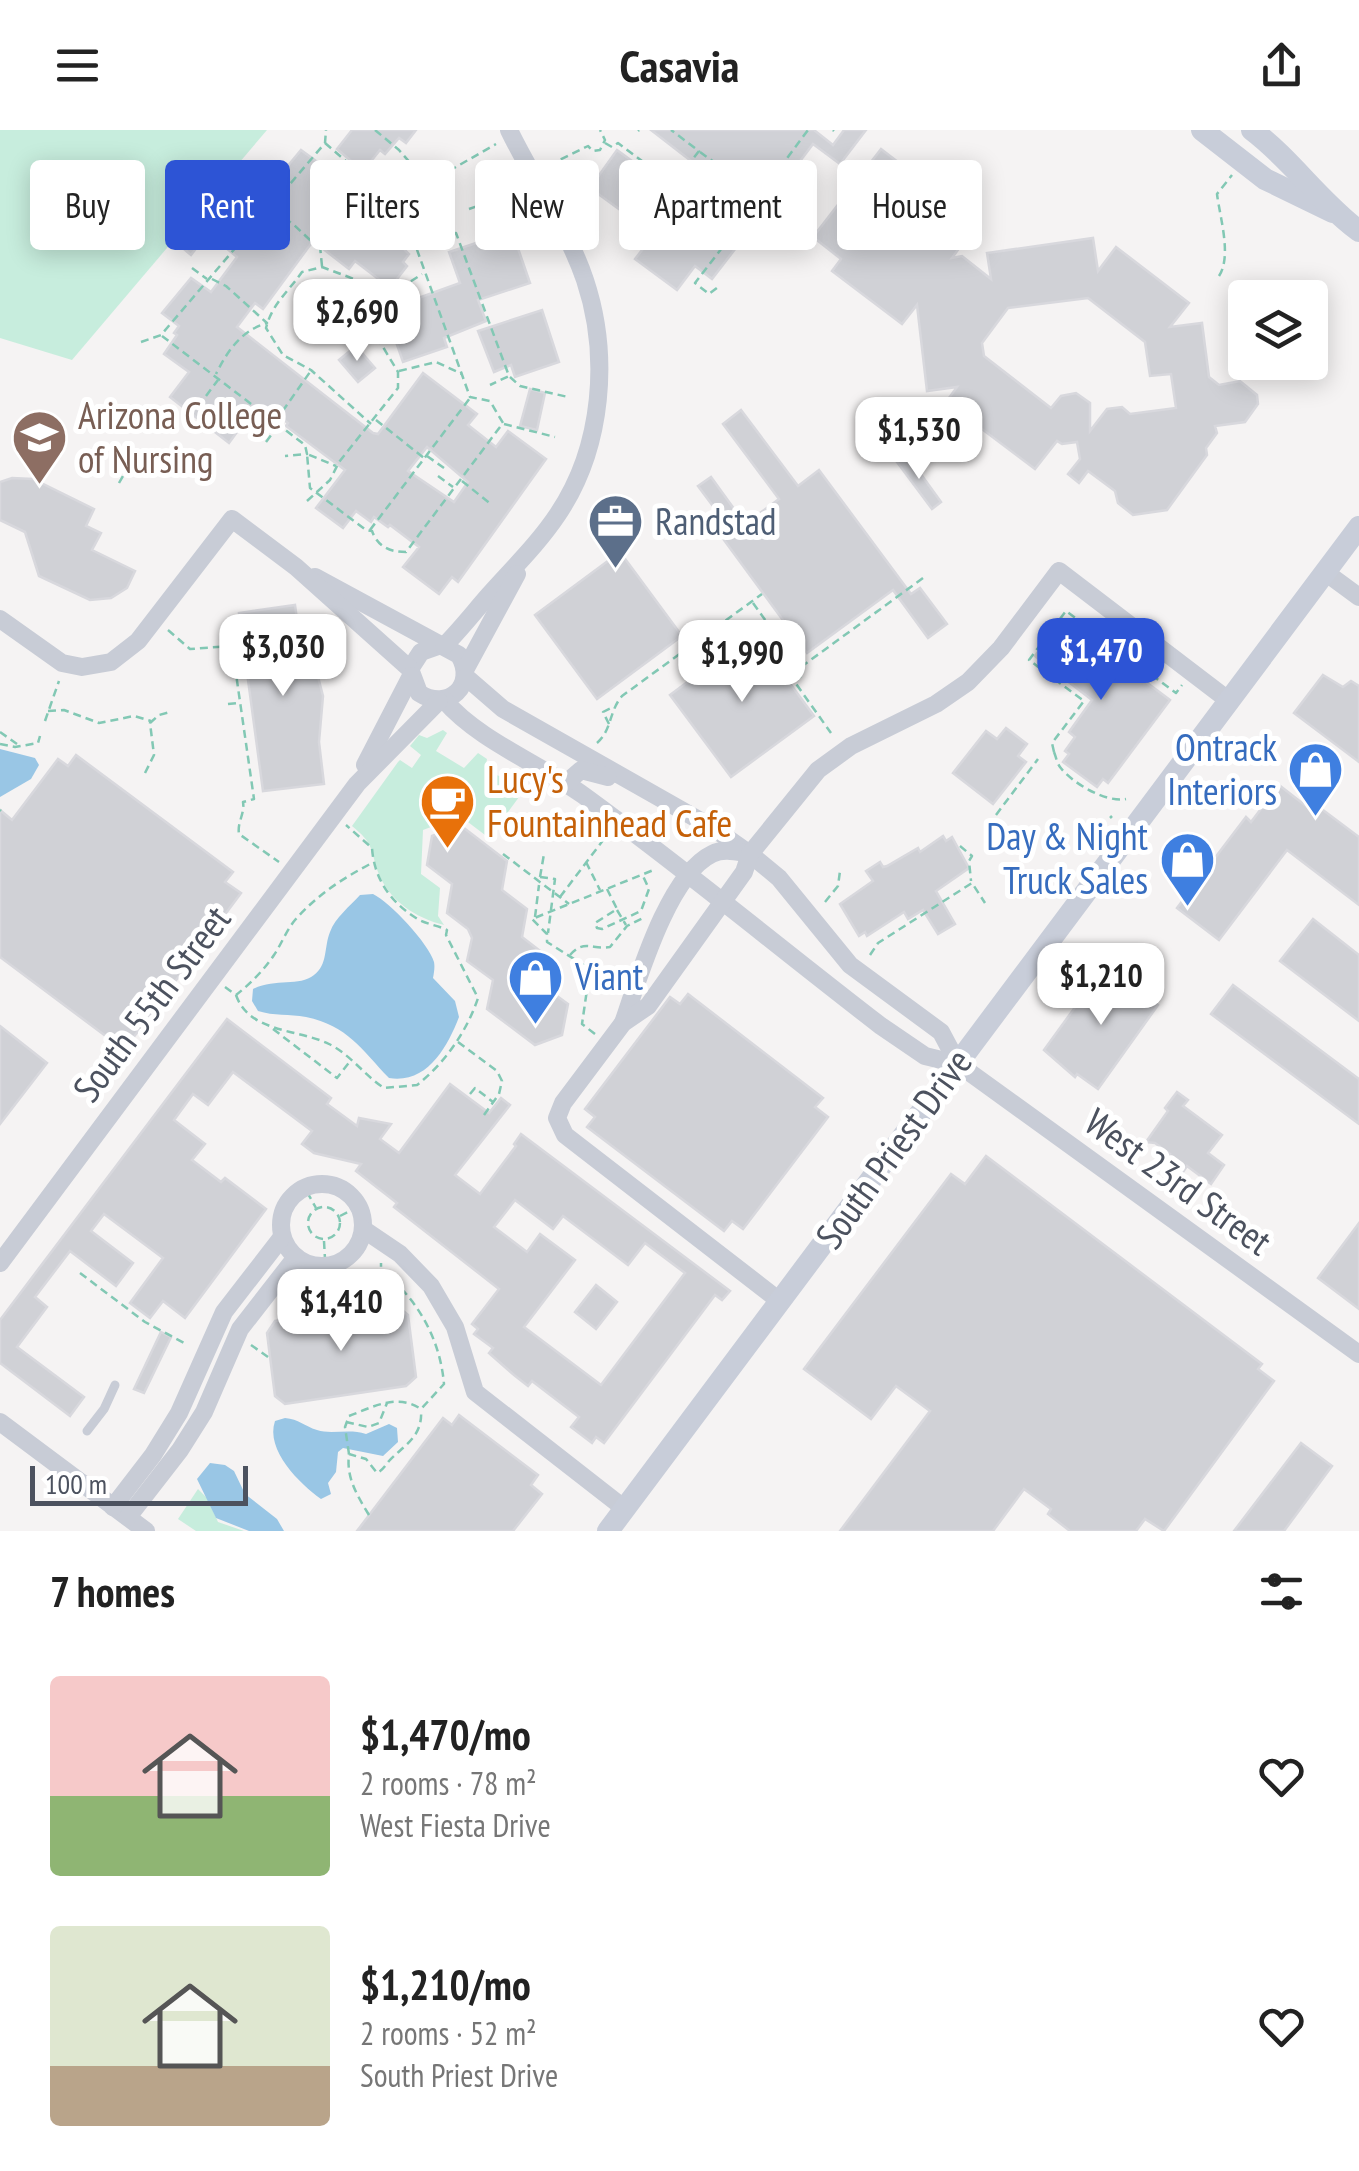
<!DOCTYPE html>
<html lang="en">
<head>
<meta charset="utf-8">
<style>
  :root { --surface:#fff; --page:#f2f2f2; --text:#222; --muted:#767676; --accent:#2d54d5 }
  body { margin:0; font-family:"PT Sans Narrow",sans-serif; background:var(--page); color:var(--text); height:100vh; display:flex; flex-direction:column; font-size:38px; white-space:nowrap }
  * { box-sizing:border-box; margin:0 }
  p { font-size:32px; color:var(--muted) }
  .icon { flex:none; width:55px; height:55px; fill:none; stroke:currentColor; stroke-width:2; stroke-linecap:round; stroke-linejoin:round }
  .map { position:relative; height:1401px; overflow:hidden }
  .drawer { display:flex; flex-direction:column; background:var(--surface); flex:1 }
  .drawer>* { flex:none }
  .guide { position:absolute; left:30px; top:30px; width:1300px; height:90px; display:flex; gap:20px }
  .fabs { position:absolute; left:1228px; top:150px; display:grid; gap:20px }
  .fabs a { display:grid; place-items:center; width:100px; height:100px; border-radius:10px; background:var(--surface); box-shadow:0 5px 25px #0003; font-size:50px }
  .scale { position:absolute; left:30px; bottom:25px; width:218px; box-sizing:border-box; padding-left:10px; border:5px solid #4c525f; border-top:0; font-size:28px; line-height:35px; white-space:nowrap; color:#4c525f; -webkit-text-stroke:8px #fff; paint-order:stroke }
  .price { position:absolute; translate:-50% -85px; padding:0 22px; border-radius:20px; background:#fff; color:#222; font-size:32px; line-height:65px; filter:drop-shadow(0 2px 5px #0008) }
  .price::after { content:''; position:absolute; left:50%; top:60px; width:30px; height:22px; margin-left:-15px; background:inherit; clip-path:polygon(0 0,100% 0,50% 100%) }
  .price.on { background:var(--accent); color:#fff }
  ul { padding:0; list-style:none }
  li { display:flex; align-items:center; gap:30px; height:250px; padding:0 50px }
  li span { display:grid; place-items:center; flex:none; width:280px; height:200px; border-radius:10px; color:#555 }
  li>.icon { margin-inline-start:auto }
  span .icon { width:120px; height:120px; fill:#fffc; stroke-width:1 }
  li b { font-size:42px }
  h2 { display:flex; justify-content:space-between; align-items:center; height:120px; padding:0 50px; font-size:42px }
  .chip { padding:0 35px; border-radius:10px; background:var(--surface); box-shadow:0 5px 25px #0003; font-size:35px; line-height:90px }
  .chip.on { background:var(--accent); color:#fff }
  header { display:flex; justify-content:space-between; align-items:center; height:130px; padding:0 50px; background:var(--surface); font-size:45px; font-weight:800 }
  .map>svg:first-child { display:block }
  .green { fill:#c7eddd }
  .water { fill:#99c6e5 }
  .building { fill:#d0d1d6; stroke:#d8d8dd; stroke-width:2.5; fill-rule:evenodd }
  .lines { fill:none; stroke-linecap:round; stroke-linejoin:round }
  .path { stroke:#82c8b4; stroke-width:2.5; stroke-dasharray:8 5; stroke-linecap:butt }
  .lane { stroke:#c8ccd6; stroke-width:9 }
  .street { stroke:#c8ccd6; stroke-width:18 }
  .secondary { stroke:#c8cdd9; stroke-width:22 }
  .labels { text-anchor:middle; stroke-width:10; stroke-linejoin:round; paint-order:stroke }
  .education-label { font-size:38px; fill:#785e54; stroke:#fff; text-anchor:start }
  .service-label { font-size:38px; fill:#4e5e75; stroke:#fff; text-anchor:start }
  .shop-label { font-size:38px; fill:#366cbe; stroke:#fff; text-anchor:end }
  .food-label { font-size:38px; fill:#c56008; stroke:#fff; text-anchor:start }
  .street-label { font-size:38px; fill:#4c525f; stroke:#fff }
</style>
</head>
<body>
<header><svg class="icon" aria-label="menu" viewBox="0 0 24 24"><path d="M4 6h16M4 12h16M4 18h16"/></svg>Casavia<svg class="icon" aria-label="share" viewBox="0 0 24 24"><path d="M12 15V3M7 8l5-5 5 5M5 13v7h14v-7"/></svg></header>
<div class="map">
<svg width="1359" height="1401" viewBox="0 0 1359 1401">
  <rect width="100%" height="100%" fill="#f5f3f3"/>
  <g class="green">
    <polygon points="0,0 267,0 72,230 0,208"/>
    <path d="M443 600 447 603 436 621 464 638 478 623 487 629 485 641 505 648 522 663 489 708 460 686 423 700 421 744 440 758 438 786 444 795C416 788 389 771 378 742 370 718 374 714 352 696L398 632 400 630 412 638 421 625 410 616 419 605 427 608Z"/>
    <polygon points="198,1359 207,1368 218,1392 244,1401 196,1401 178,1389"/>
  </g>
  <g class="water">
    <polygon points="0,619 35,628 39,635 31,649 0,667"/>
    <path d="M373 764C390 772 429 814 434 832 435 837 434 843 433 848L455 871 459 887C447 918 427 954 389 948 361 919 348 896 306 887 289 884 274 886 258 881L252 871 253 859C275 848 299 857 314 845 328 835 324 816 330 802 335 788 350 776 360 765Z"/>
    <path d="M285 1288C299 1289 304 1296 317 1300 332 1305 349 1298 366 1304L389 1294 397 1298 398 1312 383 1326 343 1318 338 1322 336 1342 328 1353 331 1364 321 1369C300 1354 265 1320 275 1291Z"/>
    <polygon points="210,1333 225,1335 234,1341 245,1364 277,1389 284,1401 249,1401 216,1388 197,1349"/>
  </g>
  <g class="building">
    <polygon points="352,0 416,0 406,13 399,8 385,24 380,20 363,41 337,19"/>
    <polygon points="651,0 814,0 833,15 844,0 866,0 840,34 813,14 779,59 767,49 759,60 749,52 719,98 739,114 712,149 695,136 677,160 635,129 704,41"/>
    <path d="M881 19 963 82 956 91 971 102 952 128 962 126 991 149 987 123 1093 108 1098 141 1116 117 1189 173 1170 197 1202 193 1209 247 1219 255 1240 251 1257 265 1258 274 1245 292 1215 296 1217 303 1206 318 1207 325 1167 380 1133 385 1118 373 1115 361 1088 341 1079 353 1068 344 1080 329 1077 312 1062 314 1057 311 1035 339 946 272 957 257 927 261 917 175 902 194 832 141 841 129 813 107ZM1088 168 1145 212 1150 246 1171 244 1176 278 1130 284 1122 277 1107 279 1090 301V273L1076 263 1061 266 1051 278 984 226 982 213 1008 178Z"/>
    <path d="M301 20 353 58 329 91 348 107 363 87 367 90 374 81 392 95 387 102 409 124 403 132 407 136 390 158 355 131 349 139 313 111 263 179 255 173 237 197 373 303 378 304 423 243 477 284 468 295 496 317 508 301 546 329 458 452 452 447 439 464 403 437 419 417 390 395 388 397 374 387 371 392 356 381 343 398 316 378 345 340 286 296 288 293 268 278 256 293 248 287 229 313 170 267 189 242 164 224 177 205 174 203 179 196 162 183 191 148 211 162 237 127 208 103 191 125 178 114 224 56 264 91 279 71 267 61ZM427 317 468 352 454 372 408 341Z"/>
    <polygon points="617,20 662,53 634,90 590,58"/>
    <polygon points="512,101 530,153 478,170 486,191 444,208 447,217 403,232 385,180 460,153 449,122"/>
    <polygon points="542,180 559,232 515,247 511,235 494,242 478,201"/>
    <polygon points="356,216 375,238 358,252 339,230"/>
    <polygon points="530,259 545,263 537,300 520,296"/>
    <polygon points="741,280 798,356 819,340 911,464 920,458 947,494 928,508 893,460 807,523 724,410 733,403 698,356 711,347 745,394 779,369 723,294"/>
    <polygon points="907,325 941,372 932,379 897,332"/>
    <polygon points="12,348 33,349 94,379 86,396 101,403 92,420 135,441 127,458 111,468 90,470 39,446 25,402 0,390 0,352"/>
    <polygon points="620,422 682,506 597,569 535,485"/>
    <polygon points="295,475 300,511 314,531 323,566 319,612 324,654 263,661 239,483"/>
    <polygon points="1062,489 1170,570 1108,653 1103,649 1097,657 1063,632 1069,624 1065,621 1075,607 1069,602 1092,570 1035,526"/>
    <polygon points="753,503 814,586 731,647 670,565"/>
    <polygon points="1323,545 1343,557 1351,551 1359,556 1359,632 1294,583"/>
    <polygon points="1006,598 1027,614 1018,626 1026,632 993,674 953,643 986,601 997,609"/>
    <polygon points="76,625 233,742 225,752 241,763 130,912 121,905 115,913 0,827 0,680 12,690 58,629 68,636"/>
    <polygon points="1279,655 1315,683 1319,677 1359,707 1359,775 1287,720 1219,810 1177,778 1246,687 1251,692"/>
    <polygon points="460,695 507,731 502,760 527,779 522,807 548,827 542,855 568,874 562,905 535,915 487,879 493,850 467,831 472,808 468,799 447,783 452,754 427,735 432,706"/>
    <polygon points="943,706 946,711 952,707 969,738 936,761 955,794 938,804 923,780 908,789 904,782 867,806 865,802 859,806 840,774 873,751 866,741 880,732 883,737 887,736 918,718 920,722"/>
    <polygon points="1313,789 1359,825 1359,891 1280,831"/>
    <polygon points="1105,836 1158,875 1098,959 1077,944 1075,947 1044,920"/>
    <polygon points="1233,855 1359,949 1359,994 1211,884"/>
    <polygon points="688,864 823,968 815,977 828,987 743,1099 732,1091 724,1101 587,997 595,987 585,979 670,867 680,874"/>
    <path d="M227 889 331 968 327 974 357 996 359 988 391 994 380 1009 399 1023 450 954 489 983 501 968 510 975 455 1045 480 1064 516 1016 514 1014 521 1004 730 1161 722 1170 715 1165 604 1313 596 1307 592 1313 571 1297 579 1287 532 1251 528 1256 514 1245 489 1223 493 1218 474 1204 478 1199 472 1194 499 1159 394 1077 397 1073 356 1041 361 1034 314 1023 302 1014 312 1001 233 942 208 975 193 964 174 990 205 1014 192 1030 221 1052 225 1048 266 1079 185 1188 163 1171 150 1188 130 1173 163 1128 104 1084 91 1101 133 1133 116 1156 70 1121 35 1167 47 1177 17 1217 84 1267 70 1286 0 1233V1190ZM515 1070 553 1099 563 1086 628 1135 645 1113 685 1143 601 1255 524 1197 575 1130 540 1104 527 1122 494 1097Z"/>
    <polygon points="0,896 47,933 0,994"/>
    <polygon points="1177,962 1188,970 1183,976 1222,1005 1208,1023 1224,1035 1211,1054 1187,1036 1181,1045 1164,1032 1170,1024 1155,1013 1146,1012 1168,981 1165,978"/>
    <polygon points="986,1026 1262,1234 1258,1239 1274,1251 1164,1401 1145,1389 1136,1401 1070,1401 1048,1384 1051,1379 1024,1359 993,1401 840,1401 930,1281 896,1256 871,1289 804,1239 951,1044 965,1054"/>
    <polygon points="1359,1093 1359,1179 1318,1148"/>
    <polygon points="596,1155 617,1172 596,1199 575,1182"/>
    <polygon points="396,1175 408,1185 416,1247 406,1256 285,1274 275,1266 267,1203 275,1191"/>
    <polygon points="161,1202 171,1207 144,1263 134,1259"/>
    <polygon points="459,1285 538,1345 531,1355 542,1364 513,1401 357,1401 443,1288 452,1295"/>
    <polygon points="1301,1313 1332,1336 1284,1401 1234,1401"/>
  </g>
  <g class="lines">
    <g class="path">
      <polyline points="375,0 399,20 419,43 386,64"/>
      <polyline points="833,0 834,1"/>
      <polyline points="638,1 639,0"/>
      <path d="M325 13 385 65 398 96 416 117 470 267 490 271 503 293 406 422C390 422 378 417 372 401L366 400 310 358 307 324 336 336"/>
      <polyline points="605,13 612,17 618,13 735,101 695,153 709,164 718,157"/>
      <polyline points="700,22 758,64"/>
      <polyline points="549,35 588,16 593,21 600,20 605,10 600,0"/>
      <polyline points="449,41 496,14"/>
      <polyline points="252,66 293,94 310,110 320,113"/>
      <polyline points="469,79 492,71 516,53"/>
      <polyline points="737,100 759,77 758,67 808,0"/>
      <polyline points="632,110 661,77 669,60 699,21 671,0"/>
      <polyline points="418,119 456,103 509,246 490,255"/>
      <polyline points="322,136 320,116 391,42"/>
      <polyline points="192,138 207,149"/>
      <path d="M1219 146C1232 126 1220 88 1217 64L1232 45"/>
      <path d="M212 149 226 156 267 193C241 201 228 220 216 244"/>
      <polyline points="377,170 387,167 422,144"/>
      <polyline points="162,206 305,315 307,324 285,326"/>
      <polyline points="141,212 161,205 325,13 326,0"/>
      <polyline points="399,241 436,232 462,244"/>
      <polyline points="510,247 520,256 568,267"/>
      <polyline points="206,266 218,250"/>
      <polyline points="376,290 424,328"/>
      <polyline points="275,292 310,242"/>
      <polyline points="504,294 555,307"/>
      <polyline points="266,312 278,296"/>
      <polyline points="427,326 444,338"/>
      <polyline points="438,346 453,357"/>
      <polyline points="462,351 492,375"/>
      <polyline points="119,353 137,321"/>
      <path d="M307 371 330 350 339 332 398 258V242L380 212 370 155 322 137 302 142C288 162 272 174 266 198L283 225 311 240 371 294"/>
      <polyline points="370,400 470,268"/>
      <polyline points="753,473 804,544 794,551 831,603"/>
      <path d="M168 500 190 519 232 516 254 669 243 672C245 684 237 692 239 704L279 732"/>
      <polyline points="801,537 923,448"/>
      <polyline points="228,574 238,573"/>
      <polyline points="48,581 64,580 99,593 134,586 151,591"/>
      <polyline points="45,591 59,551"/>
      <polyline points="609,594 603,582 611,578"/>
      <polyline points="0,602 17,614"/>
      <path d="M597 613C612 600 609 581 622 566L762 464"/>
      <polyline points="0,614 15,617 38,613 40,606"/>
      <polyline points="1054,622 1052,613 1084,571 1029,530 1066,481 1176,563 1182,555"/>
      <path d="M1054 622C1056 627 1057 633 1060 637 1072 653 1106 673 1126 669"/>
      <polyline points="145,643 154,625 150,593 159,585 170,582"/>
      <polyline points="0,680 1,681"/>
      <polyline points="996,685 1038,629"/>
      <polyline points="1110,688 1112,686"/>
      <polyline points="960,716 972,726 969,731 971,751"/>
      <polyline points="503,724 569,774"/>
      <polyline points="586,732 600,760"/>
      <polyline points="540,747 555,749 548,803"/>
      <polyline points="540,747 544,724"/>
      <polyline points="607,759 617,779 595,793 597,798 602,799 641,781 649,759 643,746"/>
      <polyline points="560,767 607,705"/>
      <polyline points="825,772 838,756 840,741"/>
      <polyline points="617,780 626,795"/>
      <polyline points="535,787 539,755"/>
      <path d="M570 825C584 809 592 820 610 817L627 796 645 787"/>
      <polyline points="870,825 878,813 972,753 985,773"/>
      <path d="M225 857 236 865C250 854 264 840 274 825 282 813 286 801 295 790 317 765 343 748 372 733"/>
      <path d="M236 865C249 903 299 899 329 914 351 925 364 945 384 958L417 955C445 933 467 901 478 868L446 805 447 800C437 795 425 794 416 788 390 772 374 748 372 718L346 695"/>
      <polyline points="273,899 337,948 351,930"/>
      <polyline points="595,904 582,894 590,839 547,812 547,804 532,789 656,739"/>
      <polyline points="458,912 497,941 502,951 499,964 484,985"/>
      <polyline points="470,964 475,958 493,972"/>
      <polyline points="307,1062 316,1078"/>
      <circle cx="324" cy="1093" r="16"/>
      <polyline points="340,1086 358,1077"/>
      <polyline points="324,1111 325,1129"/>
      <polyline points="328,1142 337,1181"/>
      <polyline points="80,1143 145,1192 186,1214"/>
      <polyline points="334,1171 372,1156 386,1157 395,1152"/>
      <polyline points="251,1215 268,1227"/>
      <polyline points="346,1292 368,1297 379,1293 387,1273"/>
      <path d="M349 1324 345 1297 349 1286C373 1277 397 1263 421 1279L444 1254C440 1208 417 1168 381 1140V1133"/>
      <path d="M369 1385C357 1365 346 1348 349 1324L366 1329 377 1343C383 1340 385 1336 389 1331 404 1315 423 1307 421 1280"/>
    </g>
    <polyline class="lane" points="87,1301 104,1279 115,1255"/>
    <g class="street">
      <polyline points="1325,442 1359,467"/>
      <path d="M315 447 459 525C477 555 448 582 419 563L410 539 421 522 438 516"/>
      <polyline points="0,489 62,533 82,537 111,532 138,511 232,389 296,437 410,539"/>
      <path d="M444 516C460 500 474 482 489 465 513 438 538 414 558 384 603 317 610 225 585 150 567 97 533 50 509 0"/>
      <polyline points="465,540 517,444"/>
      <polyline points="466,547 503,579 713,698 750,724 779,748 850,835 941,902 958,934"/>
      <path d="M444 570C478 610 540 634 583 665 685 739 782 820 881 896L925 926 958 934 1359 1224"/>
      <polyline points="365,635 411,546"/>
      <polyline points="566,653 581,640 608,647"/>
      <path d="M623 893C638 850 668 745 712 724 724 718 737 722 750 724"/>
      <circle cx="322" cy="1095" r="41"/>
      <polyline points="363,1099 400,1124 431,1156 455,1197 475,1262 625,1379"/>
      <polyline points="0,1133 357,654 439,571"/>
      <polyline points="781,1172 565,1005 557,988 563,973 623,893 648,876 744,742 750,724 818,640 851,616 936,574 968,552 1001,518 1059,441 1228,570"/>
      <polyline points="0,1292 146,1401"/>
      <polyline points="113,1377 153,1325 179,1283 224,1182 282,1107"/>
      <polyline points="128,1387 180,1320 204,1282 240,1199 296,1127"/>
    </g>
    <g class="secondary">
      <polyline points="1202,0 1265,49 1333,82"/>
      <path d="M1252 0C1292 30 1319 71 1359 101"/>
      <polyline points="608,1401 1359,397"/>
    </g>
  </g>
  <defs>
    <symbol id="university-pin" viewBox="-11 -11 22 30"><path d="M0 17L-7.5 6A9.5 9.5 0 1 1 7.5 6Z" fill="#8d6e63" stroke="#fff"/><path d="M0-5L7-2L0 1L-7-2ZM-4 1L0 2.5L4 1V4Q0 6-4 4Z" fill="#fff"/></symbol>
    <symbol id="office-pin" viewBox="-11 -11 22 30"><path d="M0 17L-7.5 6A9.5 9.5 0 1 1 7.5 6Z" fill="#5c6f8a" stroke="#fff"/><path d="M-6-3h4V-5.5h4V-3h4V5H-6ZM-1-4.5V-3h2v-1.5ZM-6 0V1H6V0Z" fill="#fff"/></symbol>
    <symbol id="shop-pin" viewBox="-11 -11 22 30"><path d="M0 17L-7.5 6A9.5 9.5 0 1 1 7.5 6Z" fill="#3f7fe0" stroke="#fff"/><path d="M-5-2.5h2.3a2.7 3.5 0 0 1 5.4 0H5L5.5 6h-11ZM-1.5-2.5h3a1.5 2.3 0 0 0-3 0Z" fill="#fff"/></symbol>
    <symbol id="cafe-pin" viewBox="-11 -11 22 30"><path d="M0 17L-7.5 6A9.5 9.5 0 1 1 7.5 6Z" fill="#e8710a" stroke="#fff"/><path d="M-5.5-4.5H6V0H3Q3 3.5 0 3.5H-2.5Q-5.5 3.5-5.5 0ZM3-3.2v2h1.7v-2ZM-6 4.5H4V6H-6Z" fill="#fff"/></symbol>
  </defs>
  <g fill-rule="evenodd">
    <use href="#university-pin" x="8" y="276" width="63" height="86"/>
    <use href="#office-pin" x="584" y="360" width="63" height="86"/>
    <use href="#shop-pin" x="1284" y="608" width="63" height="86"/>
    <use href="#cafe-pin" x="416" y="640" width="63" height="86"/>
    <use href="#shop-pin" x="1156" y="698" width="63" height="86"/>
    <use href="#shop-pin" x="504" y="816" width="63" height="86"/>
  </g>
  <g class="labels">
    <g class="education-label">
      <text x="78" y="299">Arizona College<tspan x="78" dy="44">of Nursing</tspan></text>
    </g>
    <g class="service-label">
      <text x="655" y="405">Randstad</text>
    </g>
    <g class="shop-label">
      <text x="1277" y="631">Ontrack<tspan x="1277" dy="44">Interiors</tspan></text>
      <text x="1148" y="720">Day &amp; Night<tspan x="1148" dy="44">Truck Sales</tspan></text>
      <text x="575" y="860" text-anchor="start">Viant</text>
    </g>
    <g class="food-label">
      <text x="487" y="663">Lucy's<tspan x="487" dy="44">Fountainhead Cafe</tspan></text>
    </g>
    <g class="street-label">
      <text transform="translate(152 874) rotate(-53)" y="13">South 55th Street</text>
      <text transform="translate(894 1019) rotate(-54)" y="13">South Priest Drive</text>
      <text transform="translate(1178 1052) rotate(36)" y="13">West 23rd Street</text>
    </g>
  </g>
</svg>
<div class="fabs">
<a><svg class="icon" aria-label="layers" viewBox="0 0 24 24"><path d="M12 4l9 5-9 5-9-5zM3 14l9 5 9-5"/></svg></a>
</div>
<div class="scale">100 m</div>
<b class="price" style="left:357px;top:234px">$2,690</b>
<b class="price" style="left:919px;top:352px">$1,530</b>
<b class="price" style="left:283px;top:569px">$3,030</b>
<b class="price on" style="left:1101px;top:573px">$1,470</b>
<b class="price" style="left:742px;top:575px">$1,990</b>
<b class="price" style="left:1101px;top:898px">$1,210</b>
<b class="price" style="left:341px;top:1224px">$1,410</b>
<div class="guide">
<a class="chip">Buy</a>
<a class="chip on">Rent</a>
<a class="chip">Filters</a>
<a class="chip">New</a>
<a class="chip">Apartment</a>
<a class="chip">House</a>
</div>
</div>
<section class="drawer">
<h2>7 homes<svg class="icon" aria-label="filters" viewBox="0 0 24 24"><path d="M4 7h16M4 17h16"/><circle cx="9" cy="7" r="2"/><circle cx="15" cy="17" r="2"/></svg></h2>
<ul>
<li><span style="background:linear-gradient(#f6c9c9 60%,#8fb573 0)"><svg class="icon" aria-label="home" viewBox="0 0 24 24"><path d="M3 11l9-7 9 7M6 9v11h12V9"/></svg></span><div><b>$1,470/mo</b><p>2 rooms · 78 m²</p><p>West Fiesta Drive</p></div><svg class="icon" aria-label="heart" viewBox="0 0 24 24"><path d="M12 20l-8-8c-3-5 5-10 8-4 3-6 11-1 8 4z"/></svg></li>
<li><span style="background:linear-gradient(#dfe7d0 70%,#b9a48a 0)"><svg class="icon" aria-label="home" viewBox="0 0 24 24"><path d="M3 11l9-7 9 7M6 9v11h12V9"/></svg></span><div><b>$1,210/mo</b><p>2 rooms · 52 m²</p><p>South Priest Drive</p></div><svg class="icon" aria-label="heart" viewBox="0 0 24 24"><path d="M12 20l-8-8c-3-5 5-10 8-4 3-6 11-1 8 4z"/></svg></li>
</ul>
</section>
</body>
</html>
